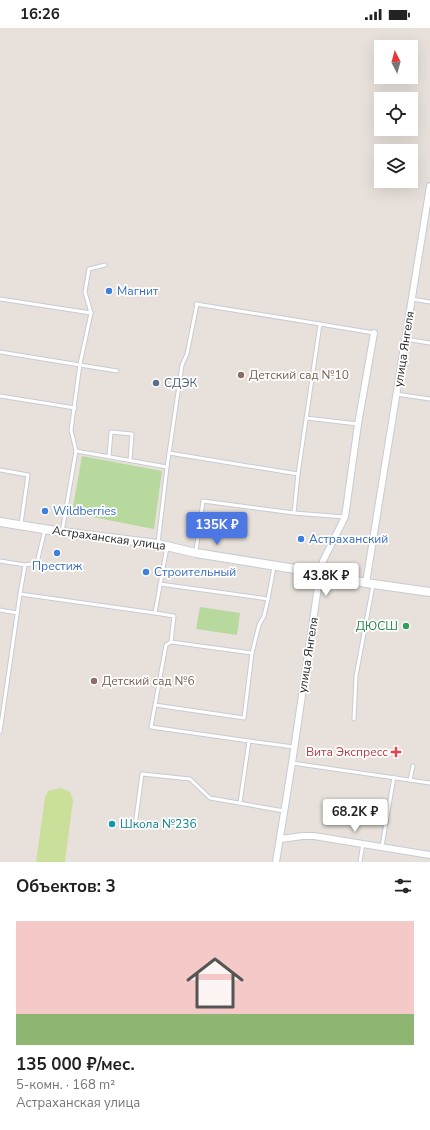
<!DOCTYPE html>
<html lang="ru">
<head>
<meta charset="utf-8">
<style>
  :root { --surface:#fff; --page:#f2f2f2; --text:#222; --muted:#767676; --accent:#4d77e3 }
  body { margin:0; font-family:"Nunito Sans",sans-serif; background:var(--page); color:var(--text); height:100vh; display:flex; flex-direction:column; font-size:15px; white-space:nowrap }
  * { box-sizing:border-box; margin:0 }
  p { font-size:13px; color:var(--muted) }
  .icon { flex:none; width:22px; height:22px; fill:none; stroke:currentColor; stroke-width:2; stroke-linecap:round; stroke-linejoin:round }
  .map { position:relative; height:834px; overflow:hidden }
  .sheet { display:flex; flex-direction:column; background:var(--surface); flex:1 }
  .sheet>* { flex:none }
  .needle { width:26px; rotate:354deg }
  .buttons { position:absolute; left:374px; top:12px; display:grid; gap:8px }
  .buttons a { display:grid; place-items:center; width:44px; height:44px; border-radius:0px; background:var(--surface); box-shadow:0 4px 16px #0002; font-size:20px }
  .price { position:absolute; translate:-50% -34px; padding:0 9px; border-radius:4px; background:#fff; color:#222; font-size:13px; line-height:26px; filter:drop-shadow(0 1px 2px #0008) }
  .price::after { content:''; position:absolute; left:50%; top:24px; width:12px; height:9px; margin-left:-6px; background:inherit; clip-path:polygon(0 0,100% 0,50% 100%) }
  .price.selected { background:var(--accent); color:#fff }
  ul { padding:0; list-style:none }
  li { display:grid; align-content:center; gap:8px; height:212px; padding:0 16px }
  li span { display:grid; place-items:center; height:124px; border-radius:0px; color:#555 }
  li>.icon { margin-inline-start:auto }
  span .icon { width:72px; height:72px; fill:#fffc; stroke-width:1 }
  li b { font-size:17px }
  h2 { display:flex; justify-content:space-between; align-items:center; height:48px; padding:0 16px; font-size:17px }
  .status { display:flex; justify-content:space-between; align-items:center; height:28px; padding:0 20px; background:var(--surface); direction:ltr }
  .status svg { height:11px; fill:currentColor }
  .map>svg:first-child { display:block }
  .green { fill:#b7d99d }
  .pitch { fill:#c9df9a }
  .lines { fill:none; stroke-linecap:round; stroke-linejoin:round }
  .service-casing { stroke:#c6cbd4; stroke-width:5 }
  .minor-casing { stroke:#c6cbd4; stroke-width:8 }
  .tertiary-casing { stroke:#c6cbd4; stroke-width:10 }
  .service { stroke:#fff; stroke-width:3 }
  .minor { stroke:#fff; stroke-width:6 }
  .tertiary { stroke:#fff; stroke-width:8 }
  .shop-dot { fill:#3f7fe0; stroke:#fff; stroke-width:1.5 }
  .education-dot { fill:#8d6e63; stroke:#fff; stroke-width:1.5 }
  .service-dot { fill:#5c6f8a; stroke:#fff; stroke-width:1.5 }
  .leisure-dot { fill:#2e9e5b; stroke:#fff; stroke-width:1.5 }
  .health-dot { fill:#e0444e; stroke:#fff; stroke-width:1.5 }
  .culture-dot { fill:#0f9aa8; stroke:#fff; stroke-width:1.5 }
  .labels { text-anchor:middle; stroke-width:3.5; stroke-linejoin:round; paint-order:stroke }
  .shop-label { font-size:12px; fill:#366cbe; stroke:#fff; text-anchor:start }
  .street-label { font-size:12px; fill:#282828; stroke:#fff }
  .education-label { font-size:12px; fill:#785e54; stroke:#fff; text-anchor:start }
  .service-label { font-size:12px; fill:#4e5e75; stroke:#fff; text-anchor:start }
  .leisure-label { font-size:12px; fill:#27864d; stroke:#fff; text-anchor:end }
  .health-label { font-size:12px; fill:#be3a42; stroke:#fff; text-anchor:end }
  .culture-label { font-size:12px; fill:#0d838f; stroke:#fff; text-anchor:start }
</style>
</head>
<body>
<div class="status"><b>16:26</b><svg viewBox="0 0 49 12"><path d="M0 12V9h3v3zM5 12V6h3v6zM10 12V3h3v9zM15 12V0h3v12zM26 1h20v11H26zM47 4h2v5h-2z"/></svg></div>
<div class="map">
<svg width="430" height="834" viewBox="0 0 430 834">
  <rect width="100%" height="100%" fill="#e8e1db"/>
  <g class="green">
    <polygon points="82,428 162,443 154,501 72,485"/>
    <polygon points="200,579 240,585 237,607 196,601"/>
  </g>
  <polygon class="pitch" points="61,760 70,764 73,772 65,834 36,834 45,769 48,763"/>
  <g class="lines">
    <defs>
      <g id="service">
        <polyline points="0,271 91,285 80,336 71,402 76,423 62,504"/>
        <polyline points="412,271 430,274"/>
        <polyline points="196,276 320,296"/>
        <polyline points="91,285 85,264 89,241 105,237"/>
        <polyline points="405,311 430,315"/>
        <polyline points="0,324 117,343"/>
        <polyline points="396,366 430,371"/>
        <polyline points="0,368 75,380"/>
        <polyline points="306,390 358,396"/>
        <polyline points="76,423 167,439"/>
        <polyline points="169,425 298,446"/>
        <polyline points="109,428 111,404 132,406 130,432"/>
        <polyline points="0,442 28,447 21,496"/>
        <polyline points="294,485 298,446 320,296 374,305"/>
        <polyline points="45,501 37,535 25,537 20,566 155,585"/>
        <polyline points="158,515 167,439 182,337 187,326 197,276"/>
        <polyline points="167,519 155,585 174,588 171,614 252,625 244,690 155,677 151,699 249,713"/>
        <polyline points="196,523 203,473 294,485 345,489"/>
        <polyline points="0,533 25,537"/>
        <polyline points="160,556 268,571 274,539"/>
        <polyline points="0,582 17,585"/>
        <polyline points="252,625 259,597 264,588 268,571"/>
        <polyline points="155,677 166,617 171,614"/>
        <polyline points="354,691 356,648 373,557"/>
        <polyline points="0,704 20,566"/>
        <polyline points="292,735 430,755"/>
        <polyline points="410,752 413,738"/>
        <polyline points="240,775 249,713 294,719"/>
        <polyline points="135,798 142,746 190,751 210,770 284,783"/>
        <polyline points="382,818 394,749"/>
        <polyline points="360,834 363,815"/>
      </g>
      <g id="minor">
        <polyline points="366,555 430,158"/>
        <polyline points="280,811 303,808 314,808 430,827"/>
        <polyline points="276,834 292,735 320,545 323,533 345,489 358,396 374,305"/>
      </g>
      <polyline id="tertiary" points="0,494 62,504 158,516 196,525 320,545 366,555 430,564"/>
    </defs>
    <use href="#service" class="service-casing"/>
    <use href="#minor" class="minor-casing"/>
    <use href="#tertiary" class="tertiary-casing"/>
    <use href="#service" class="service"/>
    <use href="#minor" class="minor"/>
    <use href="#tertiary" class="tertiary"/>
  </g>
  <g class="shop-dot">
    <circle cx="109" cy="263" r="4"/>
    <circle cx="45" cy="483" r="4"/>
    <circle cx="301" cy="511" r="4"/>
    <circle cx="57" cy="525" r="4"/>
    <circle cx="146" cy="544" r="4"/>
  </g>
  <g class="education-dot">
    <circle cx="241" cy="347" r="4"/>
    <circle cx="94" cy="653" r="4"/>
  </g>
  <circle class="service-dot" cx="156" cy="355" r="4"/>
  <circle class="leisure-dot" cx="406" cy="598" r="4"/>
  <path class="health-dot" d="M394 718h4v4h4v4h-4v4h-4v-4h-4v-4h4z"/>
  <circle class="culture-dot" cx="112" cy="796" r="4"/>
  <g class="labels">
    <g class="shop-label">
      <text x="117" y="267">Магнит</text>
      <text x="53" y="487">Wildberries</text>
      <text x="309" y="515">Астраханский</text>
      <text x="57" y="542" text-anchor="middle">Престиж</text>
      <text x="154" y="548">Строительный</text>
    </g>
    <g class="street-label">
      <text transform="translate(404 321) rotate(-81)" y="4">улица Янгеля</text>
      <text transform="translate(109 510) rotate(8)" y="4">Астраханская улица</text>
      <text transform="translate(308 627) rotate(-81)" y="4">улица Янгеля</text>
    </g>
    <g class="education-label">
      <text x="249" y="351">Детский сад №10</text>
      <text x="102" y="657">Детский сад №6</text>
    </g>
    <g class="service-label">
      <text x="164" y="359">СДЭК</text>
    </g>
    <g class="leisure-label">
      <text x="398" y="602">ДЮСШ</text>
    </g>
    <g class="health-label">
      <text x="388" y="728">Вита Экспресс</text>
    </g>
    <g class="culture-label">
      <text x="120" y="800">Школа №236</text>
    </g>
  </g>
</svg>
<div class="buttons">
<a><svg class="needle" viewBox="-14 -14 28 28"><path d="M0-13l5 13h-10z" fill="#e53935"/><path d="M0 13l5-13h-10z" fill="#767676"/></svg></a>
<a><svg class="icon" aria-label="locate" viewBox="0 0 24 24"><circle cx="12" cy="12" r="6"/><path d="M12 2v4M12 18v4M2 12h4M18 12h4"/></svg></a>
<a><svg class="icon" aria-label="layers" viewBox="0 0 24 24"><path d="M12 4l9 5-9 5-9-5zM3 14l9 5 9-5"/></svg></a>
</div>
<b class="price selected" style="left:217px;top:518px">135K ₽</b>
<b class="price" style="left:326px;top:569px">43.8K ₽</b>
<b class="price" style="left:355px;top:805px">68.2K ₽</b>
</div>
<section class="sheet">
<h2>Объектов: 3<svg class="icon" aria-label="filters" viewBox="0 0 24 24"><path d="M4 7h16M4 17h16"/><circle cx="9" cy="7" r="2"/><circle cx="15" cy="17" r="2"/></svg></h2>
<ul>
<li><span style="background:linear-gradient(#f6c9c9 75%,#8fb573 0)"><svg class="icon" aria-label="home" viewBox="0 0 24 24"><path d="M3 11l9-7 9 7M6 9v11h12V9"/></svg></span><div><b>135 000 ₽/мес.</b><p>5-комн. · 168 m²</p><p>Астраханская улица</p></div></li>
</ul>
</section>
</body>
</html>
